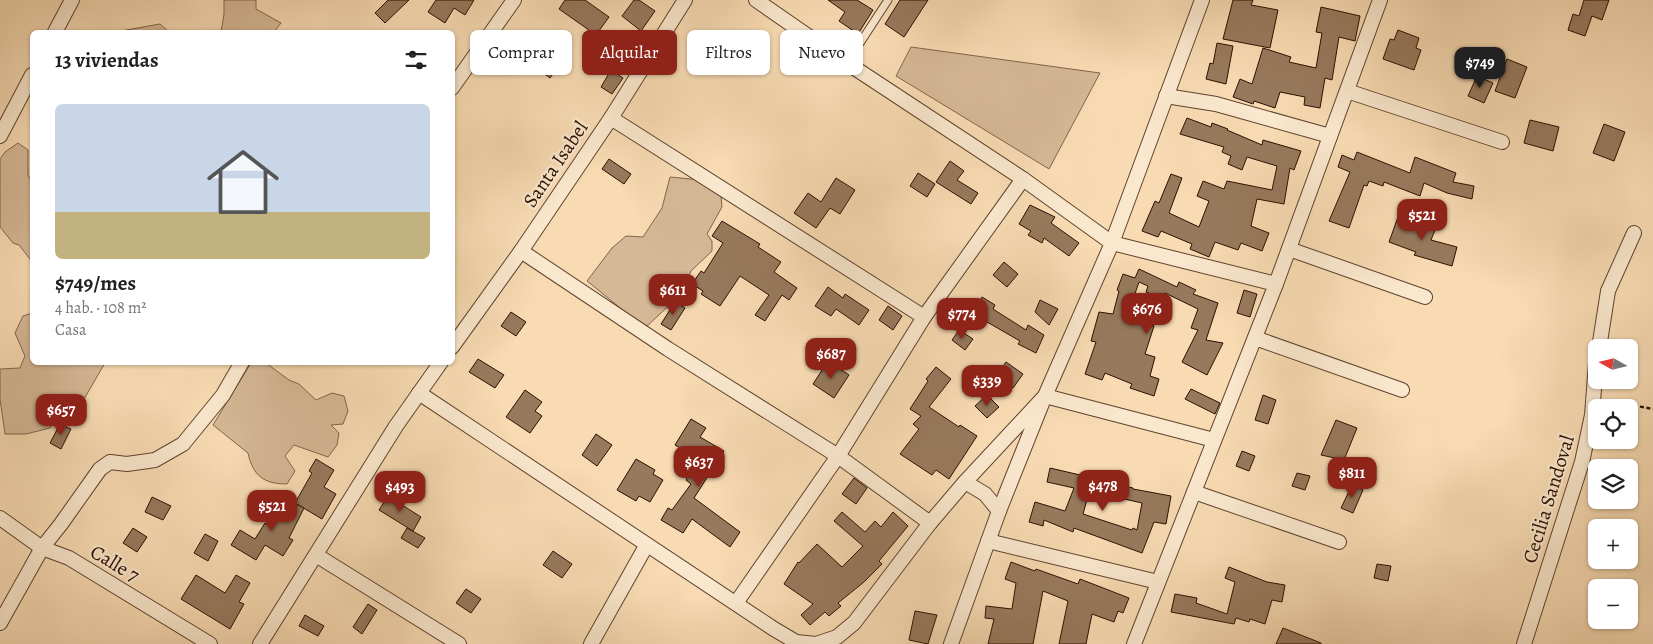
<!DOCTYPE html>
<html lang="es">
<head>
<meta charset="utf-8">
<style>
  :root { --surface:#fff; --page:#f2f2f2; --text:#222; --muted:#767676; --accent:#8f2418 }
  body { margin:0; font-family:Alegreya,serif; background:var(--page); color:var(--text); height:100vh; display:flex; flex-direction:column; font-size:19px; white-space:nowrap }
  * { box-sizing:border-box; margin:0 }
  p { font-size:16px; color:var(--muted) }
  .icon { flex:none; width:28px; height:28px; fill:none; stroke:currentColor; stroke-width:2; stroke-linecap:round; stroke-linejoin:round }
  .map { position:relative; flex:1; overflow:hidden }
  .side { position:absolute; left:30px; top:30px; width:425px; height:335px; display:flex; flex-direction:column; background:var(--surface); border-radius:8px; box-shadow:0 1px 4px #0004 }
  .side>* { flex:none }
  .guide { position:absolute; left:470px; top:30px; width:475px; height:45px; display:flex; gap:10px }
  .needle { width:32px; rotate:278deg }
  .tools { position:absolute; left:1588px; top:339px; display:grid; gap:10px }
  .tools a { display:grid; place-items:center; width:50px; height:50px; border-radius:8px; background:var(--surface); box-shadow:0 1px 4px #0004; font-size:25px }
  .price { position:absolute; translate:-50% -42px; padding:0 11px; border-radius:10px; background:var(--accent); color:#fff; font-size:16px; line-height:32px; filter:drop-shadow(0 1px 2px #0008) }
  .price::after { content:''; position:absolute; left:50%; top:30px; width:15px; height:11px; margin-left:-8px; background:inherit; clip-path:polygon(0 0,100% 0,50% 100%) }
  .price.active { background:#222; color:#fff }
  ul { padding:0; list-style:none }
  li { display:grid; align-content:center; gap:10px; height:265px; padding:0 25px }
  li span { display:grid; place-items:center; height:155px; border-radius:8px; color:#555 }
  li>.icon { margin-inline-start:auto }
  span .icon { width:90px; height:90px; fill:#fffc; stroke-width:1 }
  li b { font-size:21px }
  h2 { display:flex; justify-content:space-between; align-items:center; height:60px; padding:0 25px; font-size:21px }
  .tag { padding:0 18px; border-radius:8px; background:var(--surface); box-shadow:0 1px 4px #0004; font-size:18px; line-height:45px }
  .tag.active { background:var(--accent); color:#fff }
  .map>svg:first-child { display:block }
  .green { fill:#d5b895; stroke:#81644a }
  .building { fill:#97795d; stroke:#2d0f00 }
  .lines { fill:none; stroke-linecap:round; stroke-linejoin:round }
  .service-casing { stroke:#60422d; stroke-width:9 }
  .minor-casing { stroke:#60422d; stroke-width:16 }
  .path { stroke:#2d0f00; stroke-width:2.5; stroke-dasharray:4 2.5; stroke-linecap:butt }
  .service { stroke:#fae8ce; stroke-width:7 }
  .minor { stroke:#fae8ce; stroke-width:14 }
  .labels { text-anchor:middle; stroke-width:4.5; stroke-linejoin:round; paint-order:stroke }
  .street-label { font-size:20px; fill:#2d0f00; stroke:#fae8ce }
</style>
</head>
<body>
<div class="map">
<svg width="1653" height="644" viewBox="0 0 1653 644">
  <rect width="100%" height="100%" fill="#f8dbb3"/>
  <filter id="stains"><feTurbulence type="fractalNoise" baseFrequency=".004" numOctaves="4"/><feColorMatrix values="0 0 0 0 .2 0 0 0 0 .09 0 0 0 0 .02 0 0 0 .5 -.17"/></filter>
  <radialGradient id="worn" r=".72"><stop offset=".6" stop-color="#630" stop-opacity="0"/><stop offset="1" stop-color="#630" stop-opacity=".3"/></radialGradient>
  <g class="green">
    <polygon points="224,0 256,0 256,9 281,23 274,32 221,32 224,14"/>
    <polygon points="160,24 169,32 115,32"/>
    <polygon points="911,47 1100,73 1049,169 896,76"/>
    <polygon points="18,143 28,150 28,175 32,182 32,257 30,259 19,245 13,243 0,227 0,159 5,152"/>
    <polygon points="670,177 701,180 721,196 722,207 707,234 712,241 712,251 691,271 678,297 645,328 587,281 612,248 626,236 643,237 662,208"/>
    <polygon points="32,313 32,362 105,363 73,418 60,410 50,428 26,434 5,434 0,399 0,369 20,368 25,356 15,333 23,316"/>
    <path d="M251 363H266L289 380 299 384 316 400 332 393 344 396 348 411 343 424 331 425 339 433 337 445 328 457 294 445 285 456 295 471 287 484C264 484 253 476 248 453L213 425Z"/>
  </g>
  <g class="building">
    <polygon points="388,0 409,0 385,23 375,13"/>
    <polygon points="436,0 474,0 465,15 454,8 445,23 428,12"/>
    <polygon points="565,0 585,0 609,17 596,35 559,9"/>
    <polygon points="634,0 639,0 655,11 641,31 622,16"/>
    <polygon points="828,0 857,0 873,10 858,34 839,21 845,12"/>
    <polygon points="900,0 928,0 904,37 885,24"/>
    <polygon points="1233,0 1253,0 1251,5 1278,10 1270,48 1223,39"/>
    <polygon points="1584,0 1609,0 1602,20 1592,16 1585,36 1568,30 1573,14 1579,16"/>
    <polygon points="1321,7 1360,16 1355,41 1339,37 1332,80 1325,78 1320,108 1304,105 1305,97 1280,92 1275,108 1254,101 1253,104 1233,97 1240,79 1252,84 1263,48 1291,57 1289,62 1316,68 1322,33 1316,32"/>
    <polygon points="1398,30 1419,38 1416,48 1421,50 1414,70 1383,59 1390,39 1394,40"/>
    <polygon points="553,42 568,53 550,78 535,67"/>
    <polygon points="1217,43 1233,46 1226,84 1206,79 1210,63 1213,64"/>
    <polygon points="1507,59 1527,67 1515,98 1495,91"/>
    <polygon points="611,70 623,78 612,94 601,87"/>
    <polygon points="1477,76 1493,83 1484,103 1468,96"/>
    <polygon points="1187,118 1211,127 1212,123 1228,129 1227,130 1262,145 1263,140 1301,151 1294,170 1290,168 1284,204 1257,199 1251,226 1269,233 1262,251 1241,243 1238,250 1215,242 1209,257 1190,249 1192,244 1161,231 1158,237 1142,231 1155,201 1159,203 1171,174 1182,178 1169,213 1199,227 1209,201 1197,196 1203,181 1224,189 1227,181 1272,190 1277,166 1247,157 1242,170 1228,164 1231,156 1222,152 1224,147 1180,134"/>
    <polygon points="1530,120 1559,127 1553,151 1524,143"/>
    <polygon points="1604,124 1625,132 1614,161 1593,153"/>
    <polygon points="1357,152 1410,173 1415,157 1456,173 1453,182 1474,186 1472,199 1447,193 1424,183 1420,196 1384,182 1383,186 1369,181 1367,186 1364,185 1349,228 1329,221 1350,172 1338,167 1342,155 1354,160"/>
    <polygon points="609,159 631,174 624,184 602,169"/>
    <polygon points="950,161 964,171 957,180 978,193 971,204 936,182"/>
    <polygon points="918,173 935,184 927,197 910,186"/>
    <polygon points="836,178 855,190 840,214 830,208 816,228 794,213 808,193 821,202"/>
    <polygon points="1030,205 1055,217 1051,223 1079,243 1069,256 1044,238 1042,243 1028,235 1031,231 1019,224"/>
    <polygon points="1398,217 1415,223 1417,217 1437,225 1431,240 1457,247 1452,266 1414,255 1416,252 1389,242"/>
    <polygon points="722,221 760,244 758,247 781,262 774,272 797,288 789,300 782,295 765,321 755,315 769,295 740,276 720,306 701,294 703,291 692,284 701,271 704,273 723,243 712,236"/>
    <polygon points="1004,262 1018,274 1007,287 993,275"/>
    <polygon points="1139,269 1177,287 1179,282 1196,290 1193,294 1218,303 1206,340 1223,343 1207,375 1182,362 1198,330 1191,328 1198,309 1165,293 1162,299 1146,292 1148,286 1139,282 1127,317 1154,326 1145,354 1155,357 1150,376 1159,379 1154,396 1130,388 1132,384 1105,373 1102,380 1085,374 1096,342 1091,341 1099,312 1113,314 1119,291 1117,290 1123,274 1135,278"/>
    <polygon points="828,287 843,298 845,294 869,310 859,325 836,309 831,316 815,306"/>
    <polygon points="1244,290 1257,294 1250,317 1237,313"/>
    <polygon points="982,297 995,305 993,309 1026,330 1028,325 1044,335 1036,353 1018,344 1020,341 987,322 984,326 969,318"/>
    <polygon points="1040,300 1058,309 1049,325 1035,312"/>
    <polygon points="675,302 685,308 671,330 661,324"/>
    <polygon points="888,306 902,316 893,330 879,320"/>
    <polygon points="511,312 526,322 516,336 501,326"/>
    <polygon points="959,330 973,339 965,350 952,340"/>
    <polygon points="478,359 504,375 495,388 469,372"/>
    <polygon points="828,361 849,375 834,398 813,384"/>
    <polygon points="1006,362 1023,374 1013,388 996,376"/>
    <polygon points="936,367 951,379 929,407 959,427 960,425 977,436 949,479 936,470 932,475 900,454 919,429 913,424 921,416 910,409 928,381 926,379"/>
    <polygon points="1191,389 1220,403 1215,414 1185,399"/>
    <polygon points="525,390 542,402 535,411 542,416 530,433 506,417"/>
    <polygon points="987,395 999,407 987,418 975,406"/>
    <polygon points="1263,395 1276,400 1268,424 1255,420"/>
    <polygon points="691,419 706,428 700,437 724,451 694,498 740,532 730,547 692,519 683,533 661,520 668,508 672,510 691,484 686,480 699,459 675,445"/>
    <polygon points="1336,420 1357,428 1344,460 1321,455"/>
    <polygon points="60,424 71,429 61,449 50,443"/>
    <polygon points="596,434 612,445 597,466 582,455"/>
    <polygon points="1242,451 1255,456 1249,471 1236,466"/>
    <polygon points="316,459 334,470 324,487 336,494 322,519 295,503 312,473 309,471"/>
    <polygon points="636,459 655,470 653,474 663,480 650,502 639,496 636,501 617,490"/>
    <polygon points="1050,468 1093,478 1083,514 1132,530 1133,528 1137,530 1142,503 1111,496 1114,484 1133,488 1133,489 1171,496 1166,524 1154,522 1142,553 1074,528 1073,532 1044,520 1043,526 1029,522 1035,502 1065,511 1074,488 1047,482"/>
    <polygon points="1297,473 1310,476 1305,490 1292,486"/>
    <polygon points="854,478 867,488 856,504 842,494"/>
    <polygon points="1352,485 1363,490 1353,513 1341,508"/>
    <polygon points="388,496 421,517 413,531 379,510"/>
    <polygon points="152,497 171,506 163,520 145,512"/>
    <polygon points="282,497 304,508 289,538 293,540 283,556 265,545 256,560 231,545 240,530 255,539 265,523 268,525"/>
    <polygon points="842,512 865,532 875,521 881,527 893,512 908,526 879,561 882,564 864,582 838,603 841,606 829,616 825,612 810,625 801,615 813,604 784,584 798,562 799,563 817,544 842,567 863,546 834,521"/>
    <polygon points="133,528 147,537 137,552 123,543"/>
    <polygon points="407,528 425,538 418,548 401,538"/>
    <polygon points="205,534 218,541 208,561 194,553"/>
    <polygon points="553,551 572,564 562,578 543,565"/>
    <polygon points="1011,562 1035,571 1036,569 1078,584 1080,579 1129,598 1123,613 1118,611 1114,622 1092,614 1086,644 1059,644 1068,601 1043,591 1033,644 988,644 994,619 985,618 986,606 1012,609 1016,583 1005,579"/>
    <polygon points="1377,564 1391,566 1388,581 1374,578"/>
    <polygon points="1229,567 1267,582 1285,585 1282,602 1272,600 1265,624 1250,619 1249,622 1236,618 1234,624 1171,612 1175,594 1197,598 1196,603 1227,614 1235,582 1225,578"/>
    <polygon points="196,575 225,593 236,575 250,583 239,602 244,604 230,629 181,599"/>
    <polygon points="466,589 481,599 471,613 456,603"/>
    <polygon points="368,604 377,610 362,634 353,627"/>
    <polygon points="915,611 937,615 928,644 909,640"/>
    <polygon points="305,615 324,626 318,636 299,626"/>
    <polygon points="1283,628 1321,643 1321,644 1276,644"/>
  </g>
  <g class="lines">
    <defs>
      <polyline id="service" points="847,63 888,0"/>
      <g id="minor">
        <polyline points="756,0 847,63 1023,179 1112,243 1276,284"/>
        <polyline points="55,32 72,0"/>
        <polyline points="452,88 514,0"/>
        <polyline points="1347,91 1502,142"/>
        <polyline points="1166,96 1216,104 1330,136"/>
        <polyline points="611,118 924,317"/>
        <polyline points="0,136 32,75"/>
        <polyline points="1289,249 1425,297"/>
        <polyline points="521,251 668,349 838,456 930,523"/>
        <polyline points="1255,338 1402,390"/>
        <polyline points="452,347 521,251 611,118 685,0"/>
        <polyline points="1599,348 1608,291 1634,233"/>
        <polyline points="419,393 774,629 796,642 816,644 837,637 854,623 930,523 965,482 1045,396 1214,440"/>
        <polyline points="965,482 985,494 999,511"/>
        <polyline points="1194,492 1339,542"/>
        <polyline points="0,518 42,548 69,558 210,644"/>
        <polyline points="988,541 1158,582"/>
        <polyline points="316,555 459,644"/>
        <polyline points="736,603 838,456 924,317 1023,179"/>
        <polyline points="0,623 42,548 61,524 100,469 110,462 127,464 155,460 183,444 223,395 242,362"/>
        <polyline points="260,644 396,426 441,362"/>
        <polyline points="591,644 646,546"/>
        <polyline points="951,644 999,511 1045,396 1112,243 1202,0"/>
        <polyline points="1134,644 1276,284 1380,0"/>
        <polyline points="1524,644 1582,462 1592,415 1596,363"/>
      </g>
    </defs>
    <use href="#service" class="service-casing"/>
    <use href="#minor" class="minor-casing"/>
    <polyline class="path" points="1608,405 1620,403 1653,409"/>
    <use href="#service" class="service"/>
    <use href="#minor" class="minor"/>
  </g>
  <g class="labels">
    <g class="street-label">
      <text transform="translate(555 164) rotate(-56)" y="7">Santa Isabel</text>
      <text transform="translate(1548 499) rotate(-73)" y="7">Cecilia Sandoval</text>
      <text transform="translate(115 563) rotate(31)" y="7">Calle 7</text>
    </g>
  </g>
  <rect width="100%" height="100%" filter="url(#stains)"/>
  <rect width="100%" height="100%" fill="url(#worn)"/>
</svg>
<div class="tools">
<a><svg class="needle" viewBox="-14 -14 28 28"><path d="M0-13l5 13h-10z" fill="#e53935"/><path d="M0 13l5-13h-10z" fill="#767676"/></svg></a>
<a><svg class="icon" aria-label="locate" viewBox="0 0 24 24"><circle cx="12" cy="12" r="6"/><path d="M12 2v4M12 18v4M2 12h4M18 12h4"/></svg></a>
<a><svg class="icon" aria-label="layers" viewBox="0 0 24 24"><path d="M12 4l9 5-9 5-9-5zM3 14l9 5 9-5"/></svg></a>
<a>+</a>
<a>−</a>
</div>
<b class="price active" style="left:1480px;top:89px">$749</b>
<b class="price" style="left:1422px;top:241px">$521</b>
<b class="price" style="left:673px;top:316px">$611</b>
<b class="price" style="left:1147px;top:335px">$676</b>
<b class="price" style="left:962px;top:340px">$774</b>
<b class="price" style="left:831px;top:380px">$687</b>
<b class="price" style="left:987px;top:407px">$339</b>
<b class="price" style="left:61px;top:436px">$657</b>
<b class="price" style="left:699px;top:488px">$637</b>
<b class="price" style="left:1352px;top:499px">$811</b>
<b class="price" style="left:1103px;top:512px">$478</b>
<b class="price" style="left:400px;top:513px">$493</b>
<b class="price" style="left:272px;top:532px">$521</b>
<div class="guide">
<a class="tag">Comprar</a>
<a class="tag active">Alquilar</a>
<a class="tag">Filtros</a>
<a class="tag">Nuevo</a>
</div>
<section class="side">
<h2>13 viviendas<svg class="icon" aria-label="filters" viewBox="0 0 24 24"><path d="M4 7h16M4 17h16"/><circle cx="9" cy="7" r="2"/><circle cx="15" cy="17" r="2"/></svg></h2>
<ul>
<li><span style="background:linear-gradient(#c9d6e8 70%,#c2b280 0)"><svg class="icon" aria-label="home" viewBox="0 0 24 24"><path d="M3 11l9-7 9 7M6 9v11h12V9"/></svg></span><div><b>$749/mes</b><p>4 hab. · 108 m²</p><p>Casa</p></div></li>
</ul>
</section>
</div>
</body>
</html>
